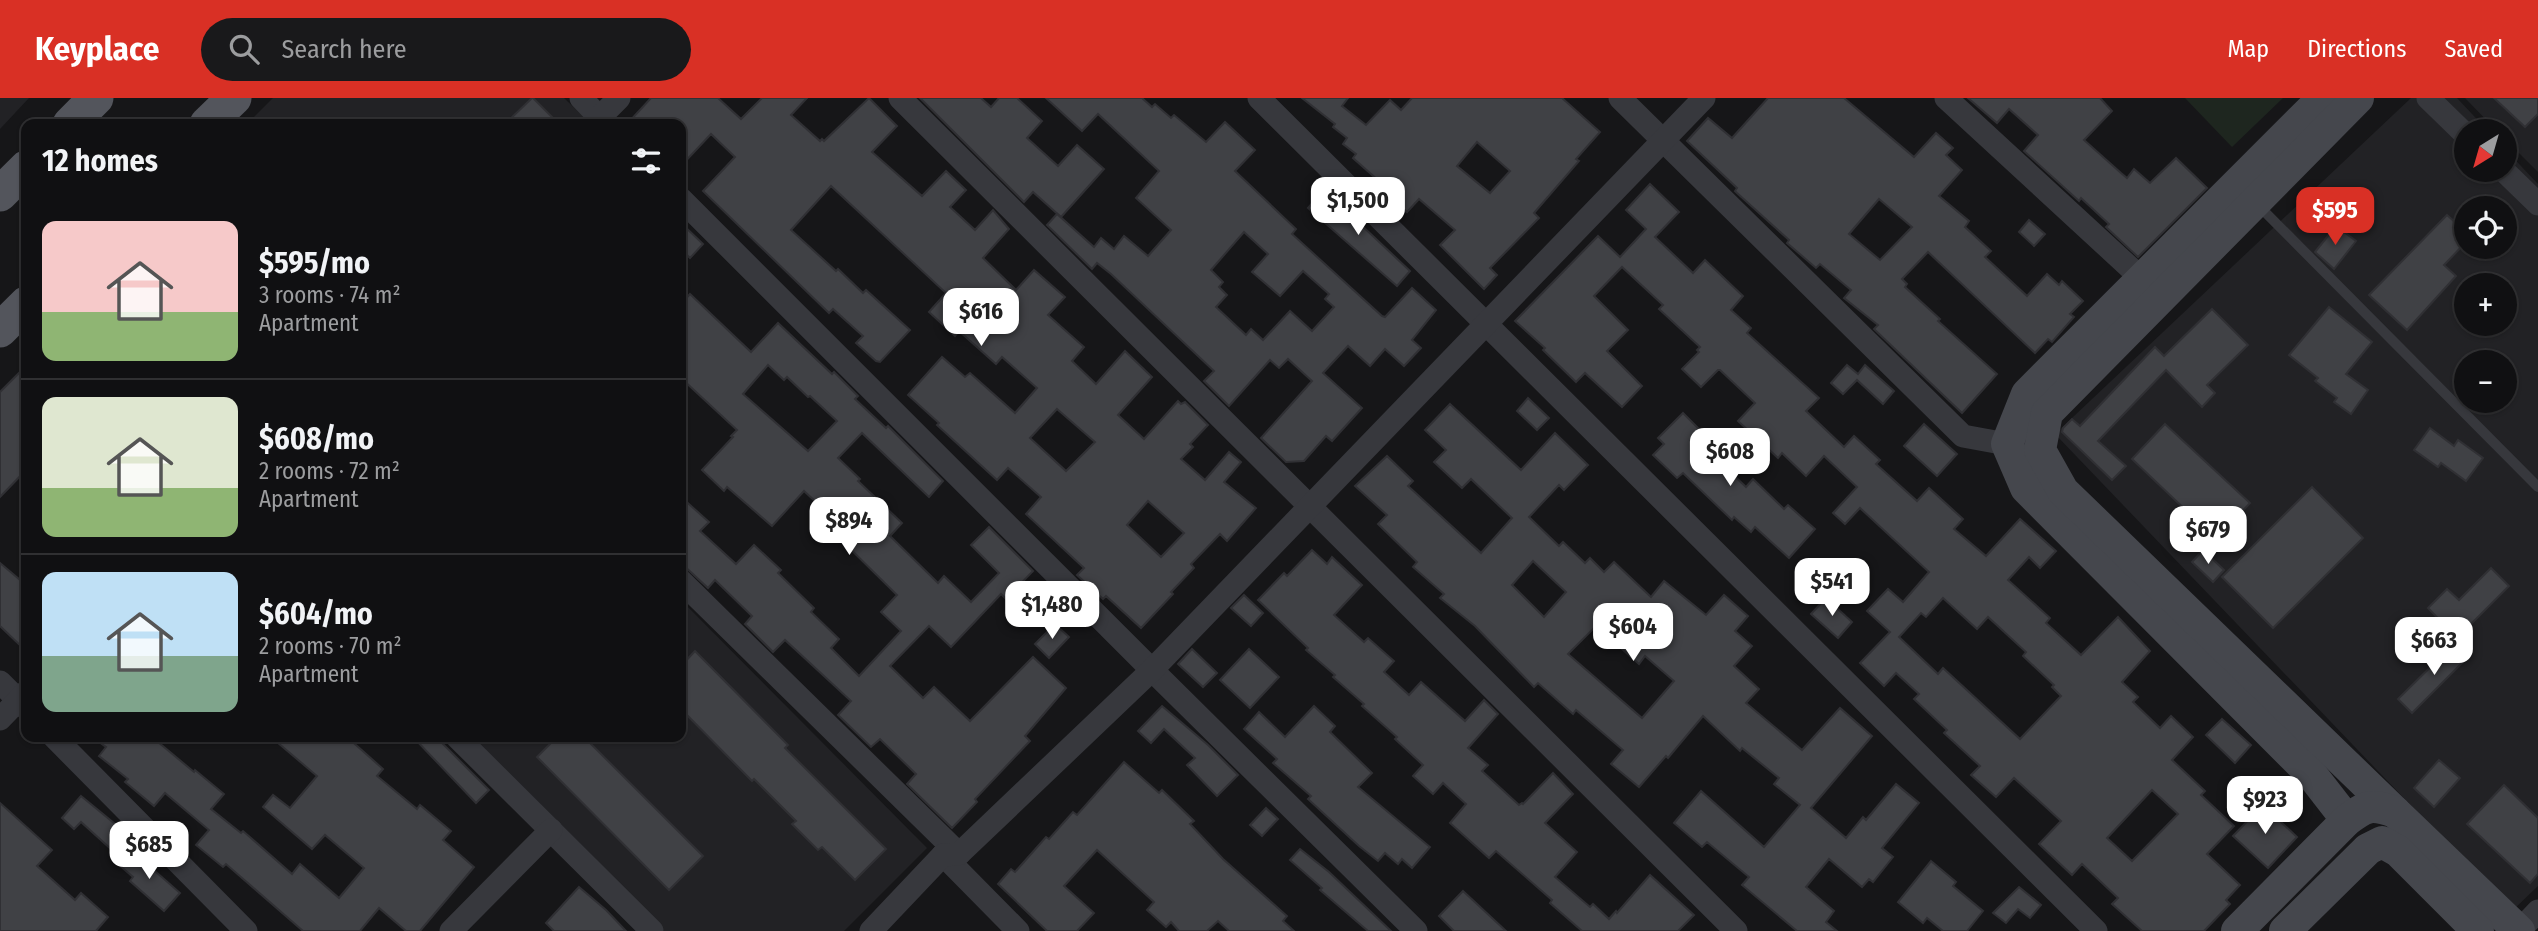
<!DOCTYPE html>
<html lang="en">
<head>
<meta charset="utf-8">
<style>
  :root { --surface:#101012; --page:#19191b; --text:#f1f3f6; --muted:#9c9d9f; --line:#303032; --accent:#d93025 }
  body { margin:0; font-family:"Fira Sans Condensed",sans-serif; background:var(--page); color:var(--text); height:100vh; display:flex; flex-direction:column; font-size:26px; white-space:nowrap }
  * { box-sizing:border-box; margin:0 }
  p { font-size:23px; color:var(--muted) }
  .icon { flex:none; width:38px; height:38px; fill:none; stroke:currentColor; stroke-width:2; stroke-linecap:round; stroke-linejoin:round }
  .map { position:relative; flex:1; overflow:hidden }
  .panel { position:absolute; left:21px; top:21px; width:665px; height:623px; display:flex; flex-direction:column; background:var(--surface); border-radius:14px; box-shadow:0 2px 5px #0004,0 0 0 2px var(--line) }
  .panel>* { flex:none }
  .needle { width:46px; rotate:217deg }
  .controls { position:absolute; left:2454px; top:21px; display:grid; gap:14px }
  .controls a { display:grid; place-items:center; width:63px; height:63px; border-radius:50%; background:var(--surface); box-shadow:0 2px 5px #0004,0 0 0 2px var(--line); font-size:35px }
  .price { position:absolute; translate:-50% -60px; padding:0 16px; border-radius:14px; background:#fff; color:#222; font-size:23px; line-height:46px; filter:drop-shadow(0 2px 4px #0008) }
  .price::after { content:''; position:absolute; left:50%; top:42px; width:21px; height:16px; margin-left:-10px; background:inherit; clip-path:polygon(0 0,100% 0,50% 100%) }
  .price.current { background:var(--accent); color:#fff }
  ul { padding:0; list-style:none }
  li { display:flex; align-items:center; gap:21px; height:175px; padding:0 21px }
  li+li { border-top:2px solid var(--line) }
  li span { display:grid; place-items:center; flex:none; width:196px; height:140px; border-radius:14px; color:#555 }
  li>.icon { margin-inline-start:auto }
  span .icon { width:84px; height:84px; fill:#fffc; stroke-width:1 }
  li b { font-size:30px }
  h2 { display:flex; justify-content:space-between; align-items:center; height:84px; padding:0 21px; font-size:30px }
  header { display:flex; align-items:center; gap:42px; box-sizing:border-box; height:98px; padding:0 35px; background:var(--accent); color:#fff }
  header strong { font-size:33px }
  nav { display:flex; gap:38px; margin-inline-start:auto; font-size:24px }
  .search { width:490px; height:63px; background:var(--page); display:flex; align-items:center; gap:18px; box-sizing:border-box; padding:0 24px; border-radius:38px; color:var(--muted); font-size:26px }
  .map>svg:first-child { display:block }
  .built { fill:#222225; fill-rule:evenodd }
  .green { fill:#1e261f }
  .building { fill:#404145; stroke:#303034; stroke-width:2; fill-rule:evenodd }
  .lines { fill:none; stroke-linecap:round; stroke-linejoin:round }
  .lane { stroke:#37383d; stroke-width:10 }
  .street { stroke:#37383d; stroke-width:23 }
  .secondary { stroke:#45474d; stroke-width:32 }
  .primary { stroke:#53555c; stroke-width:35 }
</style>
</head>
<body>
<header>
<strong>Keyplace</strong>
<div class="search"><svg class="icon" aria-label="search" viewBox="0 0 24 24"><circle cx="10" cy="10" r="6"/><path d="M15 15l6 6"/></svg>Search here</div>
<nav><a>Map</a><a>Directions</a><a>Saved</a></nav>
</header>
<div class="map">
<svg width="2538" height="833" viewBox="0 0 2538 833">
  <rect width="100%" height="100%" fill="#161618"/>
  <g class="built">
    <polygon points="0,0 29,0 0,31"/>
    <polygon points="273,0 564,0 587,22 583,26 247,26"/>
    <path d="M2411 0H2457L2488 33H2466V72H2504V50L2538 86V788L2512 813 2055 336ZM2466 110H2504V149H2466ZM2466 187H2504V226H2466ZM2466 264H2504V303H2466Z"/>
    <polygon points="2465,0 2538,0 2538,74 2504,40 2504,33 2497,33"/>
    <polygon points="681,502 927,750 844,833 664,833 471,639 681,639"/>
  </g>
  <polygon class="green" points="2185,0 2283,0 2232,49"/>
  <g class="building">
    <polygon points="533,0 559,26 505,26 532,0"/>
    <path d="M651 0H718L741 21 762 0H807L791 17 820 43 822 41 824 43 869 0 897 28 872 54 922 98 946 73 966 92 950 109 975 132 993 112 1009 131 983 160 1016 192 1034 172 1065 199 1048 217 1084 249 1072 263 1096 286 1125 253 1152 279 1118 317 1144 341 1178 303 1181 306 1185 304 1208 327 1190 346 1193 349 1181 361 1205 382 1229 354 1241 364 1224 384 1256 410 1227 443 1220 436 1191 466 1194 470 1171 494 1173 496 1141 530 1106 498 1103 501 1077 477 1084 470 1026 416 1041 399 1008 370 997 382 937 327 939 325 908 297 942 259 965 279 970 275 1015 315 1037 290 1002 259 996 266 959 233 955 238 929 214 946 195 831 88 791 132 836 173 838 171 863 195 866 192 910 232 880 264 876 263 856 245 863 238 833 211 829 215 703 93 735 59 711 36 681 68V26H627ZM1057 311 1095 344 1066 373 1030 340ZM1148 403 1184 435 1161 459 1127 427Z"/>
    <polygon points="920,0 981,0 991,9 999,0 1017,0 1042,23 1027,40 1058,68 1077,47 1104,71 1061,119 1033,94 1024,104"/>
    <path d="M1046 0H1142L1152 9 1155 6 1171 20 1174 17 1206 44 1225 24 1255 52 1235 73 1296 131 1292 136 1382 218 1385 219 1412 190 1436 212 1412 242 1421 250 1404 268 1385 251 1370 268 1348 248 1323 275 1362 310 1332 343 1326 338 1304 363 1286 364 1261 340 1312 283 1288 261 1279 270 1270 262 1229 308 1204 283 1214 273 1111 176 1097 165 1092 171 1047 127 1057 116 1094 149 1101 140 1114 151 1124 138 1148 158 1171 132 1136 100 1159 73 1098 16 1082 33ZM1244 134 1268 156 1252 174 1280 198 1303 173 1329 196 1325 201 1334 209 1312 233 1290 213 1263 242 1251 231 1246 237 1216 209 1227 197 1219 189 1223 184 1211 172Z"/>
    <path d="M1302 0H1348L1342 8 1366 27 1390 2 1401 12 1412 0H1562L1600 34 1576 61 1579 63 1534 115 1539 120 1490 170 1497 177 1484 191 1440 147 1455 132 1419 101 1407 114 1386 96 1389 92 1353 60 1356 56 1343 46 1347 40 1333 29 1335 26ZM1477 44 1510 73 1490 95 1457 68Z"/>
    <path d="M1768 0H1844L1914 59 1936 35 1953 50 1946 57 1962 72 1939 98 1969 123 1965 129 1991 153 1985 159 2027 198 2047 176 2059 187 2062 183 2083 203 2070 216 2074 219 2052 244 2048 241 2035 255 1928 154 1902 181 1907 186 1905 189 1940 221 1938 223 1997 276 1962 315 1874 231 1878 227 1844 200 1851 192 1820 166 1816 170 1787 145 1789 142 1737 95 1735 93 1737 90 1687 43 1708 20 1732 40ZM1879 101 1912 129 1880 162 1849 136Z"/>
    <polygon points="1968,0 2100,0 2112,13 2084,42 2121,75 2127,80 2134,71 2150,85 2176,60 2207,90 2138,159 2106,129 2109,126 2081,100 2079,103 2024,53 2038,37 2009,11 1997,25"/>
    <polygon points="2494,0 2538,0 2538,16 2525,29"/>
    <path d="M1650 86 1679 114 1655 139 1693 175 1705 162 1743 198 1731 212 1751 230 1747 235 1819 300 1806 313 1844 349 1854 338 1880 362 1876 366 1917 403 1929 390 1963 421 1954 431 1986 458 2020 421 2056 453 2040 470 2029 459 2008 482 2050 520 2046 525 2081 557 2118 519 2150 553 2122 584 2138 599 2133 604 2160 630 2171 618 2193 639 2172 662 2205 693 2201 697 2234 728 2207 756 2240 787 2226 802 2230 806 2204 833H2142L2112 806 2118 800 2082 766 2072 777 2039 746 2061 723 2014 680 1996 699 1971 677 1980 668 1944 635 1947 632 1914 601 1919 596 1896 575 1884 588 1860 565 1890 534 1867 513 1888 491 1903 504 1929 474 1860 410 1845 426 1833 415 1857 389 1824 358 1806 378 1782 355 1778 360 1738 323 1755 305 1720 272H1718L1701 289 1682 271 1699 254 1697 252 1700 249 1659 211 1663 207 1622 169 1594 198 1628 232 1607 253 1642 288 1622 309 1585 275 1576 284 1543 252 1545 250 1515 223 1598 138 1620 159 1646 131 1626 112ZM1943 500 1977 531 1988 519 2026 554 2023 558 2054 587 2052 589 2061 598 2020 641 1943 570 1938 576 1899 539 1921 515 1926 519ZM2152 692 2178 716 2132 763 2107 740Z"/>
    <polygon points="1324,92 1410,173 1397,188 1308,110"/>
    <polygon points="2447,117 2466,134 2466,144 2444,167 2456,178 2407,232 2369,197"/>
    <polygon points="2029,122 2045,136 2034,148 2019,134"/>
    <polygon points="681,125 703,146 690,160 681,151"/>
    <polygon points="2336,128 2356,143 2334,171 2315,154"/>
    <path d="M690 196 751 254 778 225 832 276 834 274 858 298 855 301 886 330 888 328 943 383 929 399 862 335 838 360 860 381 858 383 902 425 890 438 938 485 944 478 971 504 999 475 971 447 989 429 1033 473 1006 501 1001 496 951 549 929 528 890 568 923 600 934 589 970 623 1033 559 1066 590 1025 638 1030 643 975 701 977 704 952 730 907 686 916 676 880 641 871 649 838 617 851 603 785 542 773 554 745 526 752 518 715 482 708 490 681 465V399L709 424 700 433 736 466 754 447 781 472 778 475 814 510 811 514 839 541 831 550 859 578 901 533 881 514 897 497 825 426 832 419 804 393 772 428 727 389 724 393 702 372 733 339 731 338 737 332 681 280V206ZM768 267 784 282 787 279 808 299 810 298 837 323 808 353 743 296Z"/>
    <polygon points="2329,209 2372,244 2346,276 2368,292 2351,316 2334,304 2337,300 2315,283 2318,280 2289,257"/>
    <polygon points="2212,211 2248,247 2207,287 2215,295 2202,309 2166,272 2098,343 2126,368 2112,382 2062,334 2063,330 2072,321 2080,328 2155,249 2164,258"/>
    <polygon points="1847,267 1858,276 1865,267 1894,293 1883,306 1857,282 1843,296 1831,285"/>
    <polygon points="26,268 26,372 0,399 0,294"/>
    <polygon points="1528,300 1549,320 1537,332 1517,313"/>
    <path d="M1450 306 1521 372 1555 335 1588 367 1564 392 1559 387 1529 419 1559 448 1563 444 1585 465 1590 460 1604 474 1614 464 1651 499 1664 483 1706 517 1724 497 1748 518 1735 533 1752 548 1734 568 1759 591 1746 605 1802 652 1840 610 1872 638 1811 710 1846 740 1863 719 1866 722 1896 686 1919 705 1882 750 1893 759 1873 784 1869 781 1862 789 1829 761 1806 789 1834 813 1826 824 1837 833H1797L1742 787 1749 779 1707 744 1702 749 1674 725 1701 693 1764 749 1800 707 1774 686 1779 680 1742 650 1740 653 1703 618 1668 660 1666 658 1639 689 1611 666 1623 652 1576 612 1573 616 1538 585 1534 589 1475 528 1440 500 1444 496 1413 469 1417 464 1378 426 1387 417 1355 388 1387 358 1413 383 1408 388 1481 455 1512 420 1471 381 1462 390 1434 364 1446 352 1425 332ZM1533 463 1566 494 1544 519 1512 487ZM1596 528 1639 566 1645 558 1674 583 1642 620 1568 556Z"/>
    <polygon points="1683,315 1713,345 1706,351 1746,389 1753,381 1784,411 1788,407 1815,431 1789,460 1755,429 1751,434 1734,419 1732,422 1683,375 1677,380 1653,357 1664,346 1658,340"/>
    <polygon points="1924,326 1957,356 1937,378 1904,348"/>
    <polygon points="2165,326 2250,405 2219,438 2193,414 2191,417 2132,361"/>
    <polygon points="2430,330 2454,348 2458,342 2483,360 2466,383 2441,365 2438,369 2414,352"/>
    <polygon points="2312,389 2363,440 2273,530 2222,479"/>
    <polygon points="1312,452 1327,466 1332,459 1362,487 1334,517 1364,544 1368,540 1394,563 1384,574 1409,597 1421,584 1465,623 1484,602 1498,616 1468,650 1488,667 1482,673 1519,707 1522,705 1523,706 1553,675 1573,696 1545,725 1577,754 1555,779 1590,809 1593,806 1609,821 1616,813 1617,815 1650,777 1694,817 1678,833 1582,833 1550,805 1552,802 1496,753 1489,760 1450,725 1466,706 1443,685 1433,696 1413,678 1423,667 1395,641 1397,639 1362,608 1364,606 1333,579 1335,577 1306,552 1308,550 1258,502 1284,475 1287,478"/>
    <polygon points="2203,452 2224,472 2213,484 2192,464"/>
    <polygon points="0,465 26,487 26,553 0,528"/>
    <polygon points="2491,470 2509,488 2457,540 2428,510 2447,491 2459,502"/>
    <polygon points="1244,497 1263,515 1251,528 1231,510"/>
    <polygon points="1826,500 1852,524 1838,540 1811,516"/>
    <polygon points="1055,526 1069,539 1049,560 1035,546"/>
    <polygon points="2457,543 2470,557 2412,615 2398,601"/>
    <polygon points="1192,551 1217,575 1203,589 1178,566"/>
    <polygon points="1249,551 1279,579 1250,610 1220,582"/>
    <polygon points="695,553 788,647 785,650 886,751 855,782 822,749 818,752 792,726 796,723 754,681 752,683 681,611 681,568"/>
    <polygon points="1162,608 1208,647 1238,677 1217,698 1187,667 1195,660 1164,631 1151,645 1138,633"/>
    <polygon points="1314,608 1335,628 1330,634 1372,675 1358,689 1430,749 1412,770 1402,761 1398,766 1385,755 1378,763 1359,748 1308,701 1311,698 1273,665 1277,661 1244,631 1259,614 1285,639"/>
    <polygon points="2222,621 2251,647 2235,665 2206,637"/>
    <polygon points="92,639 152,639 194,674 195,672 224,696 211,711 241,735 243,733 292,776 300,766 339,800 364,770 325,737 312,751 263,709 273,697 290,710 317,678 271,639 347,639 383,671 377,678 417,711 420,707 451,733 443,742 474,769 420,833 406,833 379,810 360,833 303,833 226,766 223,769 196,747 209,732 165,695 154,708 125,684 128,681 99,658 106,649"/>
    <polygon points="413,639 436,639 489,692 476,705"/>
    <polygon points="557,639 584,639 703,758 669,792 537,659"/>
    <polygon points="2439,662 2460,680 2434,709 2414,690"/>
    <polygon points="1124,664 1159,695 1162,692 1194,723 1190,726 1223,761 1287,818 1283,823 1294,833 1229,833 1218,823 1207,833 1179,833 1171,824 1166,829 1147,812 1154,804 1097,752 1064,788 1094,815 1077,833 1047,833 998,786 1011,771 1015,774 1046,739 1049,741 1073,714 1077,717"/>
    <polygon points="2504,687 2538,720 2538,776 2530,785 2467,726"/>
    <polygon points="81,698 126,735 112,752 81,724 74,731 62,720"/>
    <polygon points="0,705 52,752 37,768 75,802 81,795 108,819 96,833 0,833"/>
    <polygon points="2263,707 2297,739 2268,770 2233,738"/>
    <polygon points="1266,710 1278,721 1262,738 1250,727"/>
    <polygon points="1300,751 1329,774 1391,833 1368,833 1320,792 1322,790 1290,762"/>
    <polygon points="131,752 180,795 164,813 130,783 133,779 118,766"/>
    <polygon points="1931,763 1956,784 1953,788 1983,813 1967,833 1943,833 1927,820 1923,825 1898,804"/>
    <polygon points="579,789 606,812 626,833 554,833 546,825"/>
    <polygon points="2019,789 2041,807 2030,820 2018,811 2006,825 1993,815"/>
    <polygon points="1463,793 1506,833 1454,833 1439,818"/>
  </g>
  <g class="lines">
    <polyline class="lane" points="2256,105 2538,389"/>
    <g class="street">
      <polyline points="581,0 606,26"/>
      <polyline points="900,0 1736,833"/>
      <polyline points="1259,0 2096,833"/>
      <polyline points="1620,0 1963,338 2023,349"/>
      <polyline points="1946,0 2152,190"/>
      <polyline points="2428,0 2466,37"/>
      <polyline points="593,26 619,0"/>
      <polyline points="2503,72 2538,106"/>
      <polyline points="681,101 1152,572 1416,833"/>
      <polyline points="681,483 959,756"/>
      <polyline points="0,584 26,610"/>
      <polyline points="0,621 26,594"/>
      <polyline points="54,639 246,833"/>
      <polyline points="457,639 652,833"/>
      <polyline points="943,757 1018,833"/>
      <polyline points="451,833 551,732"/>
      <polyline points="871,833 943,757 959,756 1152,572 1704,0"/>
      <polyline points="2519,833 2538,813"/>
    </g>
    <g class="secondary">
      <polyline points="2323,0 2027,296 2007,346 2026,390 2312,677 2347,722"/>
      <polyline points="2358,0 2047,315 2040,352 2063,393 2395,714"/>
      <path d="M2237 833 2347 722C2367 707 2371 706 2395 714L2519 833"/>
      <polyline points="2285,833 2368,751 2382,744 2398,753 2478,833"/>
    </g>
    <g class="primary">
      <polyline points="70,26 96,0"/>
      <polyline points="207,26 234,0"/>
      <polyline points="0,96 26,70"/>
      <polyline points="0,232 26,206"/>
    </g>
  </g>
</svg>
<div class="controls">
<a><svg class="needle" viewBox="-14 -14 28 28"><path d="M0-13l5 13h-10z" fill="#e53935"/><path d="M0 13l5-13h-10z" fill="#9c9d9f"/></svg></a>
<a><svg class="icon" aria-label="locate" viewBox="0 0 24 24"><circle cx="12" cy="12" r="6"/><path d="M12 2v4M12 18v4M2 12h4M18 12h4"/></svg></a>
<a>+</a>
<a>−</a>
</div>
<b class="price" style="left:1358px;top:139px">$1,500</b>
<b class="price current" style="left:2335px;top:149px">$595</b>
<b class="price" style="left:981px;top:250px">$616</b>
<b class="price" style="left:1730px;top:390px">$608</b>
<b class="price" style="left:849px;top:459px">$894</b>
<b class="price" style="left:2208px;top:468px">$679</b>
<b class="price" style="left:1832px;top:520px">$541</b>
<b class="price" style="left:1052px;top:543px">$1,480</b>
<b class="price" style="left:1633px;top:565px">$604</b>
<b class="price" style="left:2434px;top:579px">$663</b>
<b class="price" style="left:2265px;top:738px">$923</b>
<b class="price" style="left:149px;top:783px">$685</b>
<section class="panel">
<h2>12 homes<svg class="icon" aria-label="filters" viewBox="0 0 24 24"><path d="M4 7h16M4 17h16"/><circle cx="9" cy="7" r="2"/><circle cx="15" cy="17" r="2"/></svg></h2>
<ul>
<li><span style="background:linear-gradient(#f6c9c9 65%,#8fb573 0)"><svg class="icon" aria-label="home" viewBox="0 0 24 24"><path d="M3 11l9-7 9 7M6 9v11h12V9"/></svg></span><div><b>$595/mo</b><p>3 rooms · 74 m²</p><p>Apartment</p></div></li>
<li><span style="background:linear-gradient(#dfe7d0 65%,#8fb573 0)"><svg class="icon" aria-label="home" viewBox="0 0 24 24"><path d="M3 11l9-7 9 7M6 9v11h12V9"/></svg></span><div><b>$608/mo</b><p>2 rooms · 72 m²</p><p>Apartment</p></div></li>
<li><span style="background:linear-gradient(#bfe0f5 60%,#7fa58c 0)"><svg class="icon" aria-label="home" viewBox="0 0 24 24"><path d="M3 11l9-7 9 7M6 9v11h12V9"/></svg></span><div><b>$604/mo</b><p>2 rooms · 70 m²</p><p>Apartment</p></div></li>
</ul>
</section>
</div>
</body>
</html>
